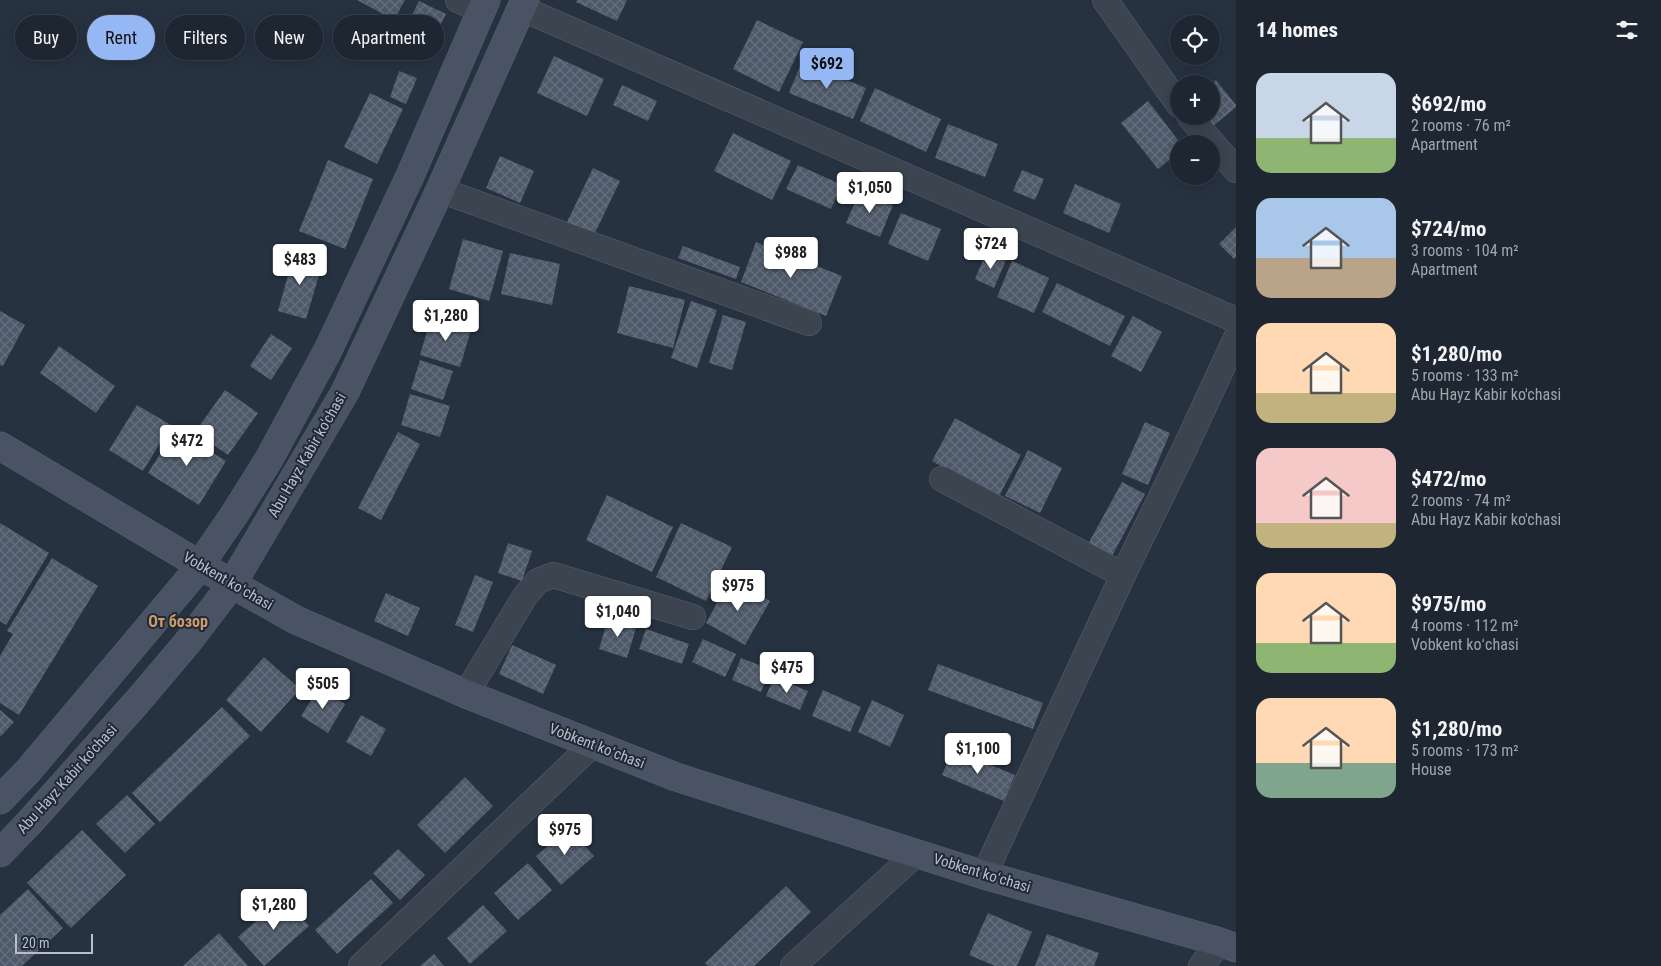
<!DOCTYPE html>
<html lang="en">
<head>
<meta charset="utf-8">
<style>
  :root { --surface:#1d2631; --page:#252e39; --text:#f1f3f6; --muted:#a0a5ab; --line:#3b434d; --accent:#95b7f4 }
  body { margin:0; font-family:"Roboto Condensed",sans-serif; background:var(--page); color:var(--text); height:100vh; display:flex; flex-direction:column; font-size:19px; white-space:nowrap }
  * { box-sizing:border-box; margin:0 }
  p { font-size:16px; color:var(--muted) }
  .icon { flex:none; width:28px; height:28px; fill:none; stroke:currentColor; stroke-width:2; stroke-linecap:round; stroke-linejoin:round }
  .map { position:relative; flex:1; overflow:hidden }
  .panel { display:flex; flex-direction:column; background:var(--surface); width:425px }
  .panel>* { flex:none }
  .banner { position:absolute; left:15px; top:15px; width:475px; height:45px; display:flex; gap:10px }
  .controls { position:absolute; left:1170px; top:15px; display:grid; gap:10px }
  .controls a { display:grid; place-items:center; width:50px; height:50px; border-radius:50%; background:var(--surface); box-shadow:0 2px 12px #0003,0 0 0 1px var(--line); font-size:25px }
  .scale { position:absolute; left:15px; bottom:12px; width:78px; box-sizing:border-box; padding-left:5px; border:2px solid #b8bfcb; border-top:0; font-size:14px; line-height:18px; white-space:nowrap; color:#b8bfcb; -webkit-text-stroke:4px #202936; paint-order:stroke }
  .price { position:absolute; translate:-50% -42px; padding:0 11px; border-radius:5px; background:#fff; color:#222; font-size:16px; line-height:32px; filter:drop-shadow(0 1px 2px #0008) }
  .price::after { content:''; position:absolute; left:50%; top:30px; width:15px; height:11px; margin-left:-8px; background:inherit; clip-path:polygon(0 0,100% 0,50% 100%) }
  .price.active { background:var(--accent); color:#111 }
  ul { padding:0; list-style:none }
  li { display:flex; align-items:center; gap:15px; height:125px; padding:0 20px }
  li span { display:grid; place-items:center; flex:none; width:140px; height:100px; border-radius:15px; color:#555 }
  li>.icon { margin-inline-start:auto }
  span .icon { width:60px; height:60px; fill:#fffc; stroke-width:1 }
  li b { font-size:21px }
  h2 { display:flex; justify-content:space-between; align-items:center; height:60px; padding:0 20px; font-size:21px }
  .tag { padding:0 18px; border-radius:22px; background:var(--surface); box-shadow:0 2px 12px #0003,0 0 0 1px var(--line); font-size:18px; line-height:45px }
  .tag.active { background:var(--accent); color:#111 }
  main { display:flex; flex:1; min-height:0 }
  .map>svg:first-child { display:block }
  .building { fill:url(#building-cross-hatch) }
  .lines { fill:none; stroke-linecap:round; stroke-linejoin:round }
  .minor-casing { stroke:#59626e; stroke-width:26 }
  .secondary-casing { stroke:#59626e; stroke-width:29 }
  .minor { stroke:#3c4450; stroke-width:25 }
  .secondary { stroke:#4a5363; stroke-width:28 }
  .labels { text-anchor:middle; stroke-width:4; stroke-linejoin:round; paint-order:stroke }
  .street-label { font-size:15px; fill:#b8bfcb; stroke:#202936 }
  .neighbourhood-label { font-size:16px; font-weight:bold; fill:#d19a6d; stroke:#202936 }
</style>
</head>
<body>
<main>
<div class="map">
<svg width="1236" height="966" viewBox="0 0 1236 966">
  <defs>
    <pattern id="building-cross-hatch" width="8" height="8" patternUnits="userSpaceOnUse" patternTransform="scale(1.25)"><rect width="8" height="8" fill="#4e5969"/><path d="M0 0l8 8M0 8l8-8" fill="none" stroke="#656f7d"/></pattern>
  </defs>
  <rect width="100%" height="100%" fill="#273241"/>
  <g class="building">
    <polygon points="357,0 405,0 394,20"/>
    <polygon points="577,0 627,0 617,21 576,2"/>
    <polygon points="419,1 446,14 423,60 396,47"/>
    <polygon points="757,20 803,42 779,92 733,69"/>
    <polygon points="554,56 604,79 587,116 537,93"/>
    <polygon points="802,61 866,88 853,119 789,93"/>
    <polygon points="399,71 417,78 406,104 390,97"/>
    <polygon points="1216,80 1236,105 1236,107 1207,131 1195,116 1211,116 1211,84"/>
    <polygon points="622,85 657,101 648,121 613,105"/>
    <polygon points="875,88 941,119 926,152 860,121"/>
    <polygon points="370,93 403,109 377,164 344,147"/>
    <polygon points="1148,101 1181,144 1179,144 1179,152 1158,169 1121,123"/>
    <polygon points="948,124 998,144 985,177 935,158"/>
    <polygon points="733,133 791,161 772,200 714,171"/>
    <polygon points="500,156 534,171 520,203 486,188"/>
    <polygon points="328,160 373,179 345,249 299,231"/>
    <polygon points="798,165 842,185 831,209 786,189"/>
    <polygon points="593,168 620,181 593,237 566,224"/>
    <polygon points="1022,170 1044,179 1035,200 1013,191"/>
    <polygon points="1075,184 1121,204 1109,233 1063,213"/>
    <polygon points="860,191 893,205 880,237 846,223"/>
    <polygon points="901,213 941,229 928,261 888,244"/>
    <polygon points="1236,227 1236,257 1234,259 1219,244"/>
    <polygon points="463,239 503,251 489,301 449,289"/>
    <polygon points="756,242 842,276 826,316 741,282"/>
    <polygon points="683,246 740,267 736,279 678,258"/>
    <polygon points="987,251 1006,260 994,288 975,279"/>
    <polygon points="510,253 560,264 552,305 501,294"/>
    <polygon points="294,254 323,262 306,319 278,311"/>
    <polygon points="1012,261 1049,278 1034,313 997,297"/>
    <polygon points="1057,283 1125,316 1110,346 1042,312"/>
    <polygon points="629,286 685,300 673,348 617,333"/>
    <polygon points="691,301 717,310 697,368 671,358"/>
    <polygon points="0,311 25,325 3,366 0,365"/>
    <polygon points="723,315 746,322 732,370 709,363"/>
    <polygon points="1133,316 1162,332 1141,372 1111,356"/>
    <polygon points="431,318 471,330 460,367 420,355"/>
    <polygon points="271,334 292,348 271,380 250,366"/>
    <polygon points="59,346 115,386 96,413 40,373"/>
    <polygon points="420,360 453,371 443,400 411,389"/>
    <polygon points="225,390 258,413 228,455 195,432"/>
    <polygon points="410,394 450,406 440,437 401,425"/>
    <polygon points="137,405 171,425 143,471 109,450"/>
    <polygon points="955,418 1021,455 998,498 932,461"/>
    <polygon points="1145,422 1170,433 1148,485 1122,474"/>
    <polygon points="175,430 226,461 199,505 148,473"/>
    <polygon points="398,432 420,444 381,520 358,508"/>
    <polygon points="1028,450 1062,468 1040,513 1005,496"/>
    <polygon points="1122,482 1145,494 1111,558 1087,546"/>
    <polygon points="607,495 673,527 652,572 586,540"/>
    <polygon points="0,523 49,553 6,625 0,621"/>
    <polygon points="681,523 732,547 706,601 656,577"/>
    <polygon points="508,543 532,551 522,581 498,573"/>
    <polygon points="52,558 98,586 19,715 0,703 0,656 13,634 7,631"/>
    <polygon points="475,575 493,582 473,632 455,625"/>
    <polygon points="730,579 770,601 745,645 706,623"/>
    <polygon points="386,593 420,608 408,636 374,621"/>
    <polygon points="608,619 636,628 627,658 599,649"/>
    <polygon points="646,629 689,644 682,664 639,649"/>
    <polygon points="703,639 736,654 725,677 692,662"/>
    <polygon points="512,645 556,665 543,694 499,674"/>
    <polygon points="264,657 300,689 261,732 226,700"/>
    <polygon points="741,658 770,669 761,692 732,680"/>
    <polygon points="938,664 1043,703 1033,729 928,690"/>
    <polygon points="774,677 808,691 800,710 766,696"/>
    <polygon points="319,688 345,704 328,733 301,716"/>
    <polygon points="823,690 861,707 850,732 812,716"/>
    <polygon points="872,700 904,715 890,747 858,732"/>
    <polygon points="222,707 250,736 160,822 132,793"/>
    <polygon points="0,710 14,722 0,737"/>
    <polygon points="361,715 386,729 371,756 346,742"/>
    <polygon points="953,749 1015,775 1004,801 942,775"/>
    <polygon points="465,777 493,806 445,853 417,825"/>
    <polygon points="127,795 155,824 125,853 96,824"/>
    <polygon points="569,828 594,856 561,885 536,856"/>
    <polygon points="82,830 126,875 71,928 27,883"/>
    <polygon points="398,849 425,875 400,900 373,873"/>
    <polygon points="528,863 552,890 518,920 494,893"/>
    <polygon points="371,879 393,903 337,954 315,930"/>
    <polygon points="786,886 811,912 754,966 708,966 705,963"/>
    <polygon points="28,889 63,928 22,966 0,966 0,915"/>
    <polygon points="283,897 309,926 264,966 238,937"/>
    <polygon points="483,905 507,931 470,964 447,938"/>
    <polygon points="988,913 1032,932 1017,966 995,966 969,955"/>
    <polygon points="219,933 248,966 183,966"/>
    <polygon points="1047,934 1099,953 1094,966 1035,966"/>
    <polygon points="434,954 444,966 420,966"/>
  </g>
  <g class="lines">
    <defs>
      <g id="minor">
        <polyline points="458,0 481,10"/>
        <polyline points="1105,0 1179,105"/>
        <polyline points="521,8 1236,320"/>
        <polyline points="1189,116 1236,170"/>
        <polyline points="440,190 809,323"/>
        <polyline points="942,479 1123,575"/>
        <polyline points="466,694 525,596 538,581 553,575 693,617"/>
        <polyline points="984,875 1123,575 1184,450 1236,338"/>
        <polyline points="361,966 592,745"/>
        <polyline points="793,966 916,854"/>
        <polyline points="1201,966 1220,942"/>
      </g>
      <g id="secondary">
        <polyline points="0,446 232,584 296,620 466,694 676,777 984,875 1220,942 1236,948"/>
        <polyline points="0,800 28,771 192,576 234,515 269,459 328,350 410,176 486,0"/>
        <polyline points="0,853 29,823 137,702 187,643 232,584 345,392 440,190 525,0"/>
      </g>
    </defs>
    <use href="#minor" class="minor-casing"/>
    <use href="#secondary" class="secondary-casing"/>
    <use href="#minor" class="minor"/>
    <use href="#secondary" class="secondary"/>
  </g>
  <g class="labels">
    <g class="street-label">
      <text transform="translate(307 455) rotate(-60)" y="5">Abu Hayz Kabir ko'chasi</text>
      <text transform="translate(228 581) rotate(30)" y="5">Vobkent koʻchasi</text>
      <text transform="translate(597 746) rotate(21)" y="5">Vobkent koʻchasi</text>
      <text transform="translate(67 779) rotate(-48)" y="5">Abu Hayz Kabir ko'chasi</text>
      <text transform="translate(982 873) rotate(17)" y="5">Vobkent koʻchasi</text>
    </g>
    <g class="neighbourhood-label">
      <text x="178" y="627">От бозор</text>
    </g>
  </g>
</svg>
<div class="controls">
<a><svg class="icon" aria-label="locate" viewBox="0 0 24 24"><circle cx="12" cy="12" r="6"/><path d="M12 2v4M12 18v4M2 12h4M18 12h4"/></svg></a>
<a>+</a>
<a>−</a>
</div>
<div class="scale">20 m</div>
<b class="price active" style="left:827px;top:90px">$692</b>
<b class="price" style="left:870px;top:214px">$1,050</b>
<b class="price" style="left:991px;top:270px">$724</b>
<b class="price" style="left:791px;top:279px">$988</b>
<b class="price" style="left:300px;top:286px">$483</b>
<b class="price" style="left:446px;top:342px">$1,280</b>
<b class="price" style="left:187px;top:467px">$472</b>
<b class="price" style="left:738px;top:612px">$975</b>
<b class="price" style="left:618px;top:638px">$1,040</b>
<b class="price" style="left:787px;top:694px">$475</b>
<b class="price" style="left:323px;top:710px">$505</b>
<b class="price" style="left:978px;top:775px">$1,100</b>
<b class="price" style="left:565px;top:856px">$975</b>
<b class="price" style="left:274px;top:931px">$1,280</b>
<div class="banner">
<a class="tag">Buy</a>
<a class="tag active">Rent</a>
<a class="tag">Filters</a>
<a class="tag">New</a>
<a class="tag">Apartment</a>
</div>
</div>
<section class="panel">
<h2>14 homes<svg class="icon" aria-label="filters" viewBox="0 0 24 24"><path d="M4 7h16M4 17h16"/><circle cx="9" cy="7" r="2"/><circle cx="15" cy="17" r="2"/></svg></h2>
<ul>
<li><span style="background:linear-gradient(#c9d6e8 65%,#8fb573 0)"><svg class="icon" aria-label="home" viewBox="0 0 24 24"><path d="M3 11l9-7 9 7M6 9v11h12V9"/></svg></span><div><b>$692/mo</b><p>2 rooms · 76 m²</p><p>Apartment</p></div></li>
<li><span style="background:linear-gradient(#a9c7e8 60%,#b9a48a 0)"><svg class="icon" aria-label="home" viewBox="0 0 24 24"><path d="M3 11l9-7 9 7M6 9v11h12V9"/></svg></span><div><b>$724/mo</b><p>3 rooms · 104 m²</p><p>Apartment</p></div></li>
<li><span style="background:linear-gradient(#ffd9b3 70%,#c2b280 0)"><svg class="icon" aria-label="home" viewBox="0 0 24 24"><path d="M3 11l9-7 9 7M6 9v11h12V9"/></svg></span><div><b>$1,280/mo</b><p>5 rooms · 133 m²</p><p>Abu Hayz Kabir ko'chasi</p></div></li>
<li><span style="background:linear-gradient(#f6c9c9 75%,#c2b280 0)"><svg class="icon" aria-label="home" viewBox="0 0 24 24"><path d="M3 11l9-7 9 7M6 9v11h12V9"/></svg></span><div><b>$472/mo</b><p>2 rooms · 74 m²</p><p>Abu Hayz Kabir ko'chasi</p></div></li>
<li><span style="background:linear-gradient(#ffd9b3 70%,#8fb573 0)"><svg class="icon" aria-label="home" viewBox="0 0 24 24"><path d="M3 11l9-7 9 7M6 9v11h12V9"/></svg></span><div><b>$975/mo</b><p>4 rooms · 112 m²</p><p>Vobkent koʻchasi</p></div></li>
<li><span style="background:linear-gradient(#ffd9b3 65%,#7fa58c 0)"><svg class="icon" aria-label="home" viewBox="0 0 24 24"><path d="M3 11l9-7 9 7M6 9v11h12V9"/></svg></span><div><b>$1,280/mo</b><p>5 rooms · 173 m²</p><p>House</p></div></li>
</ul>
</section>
</main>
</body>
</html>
